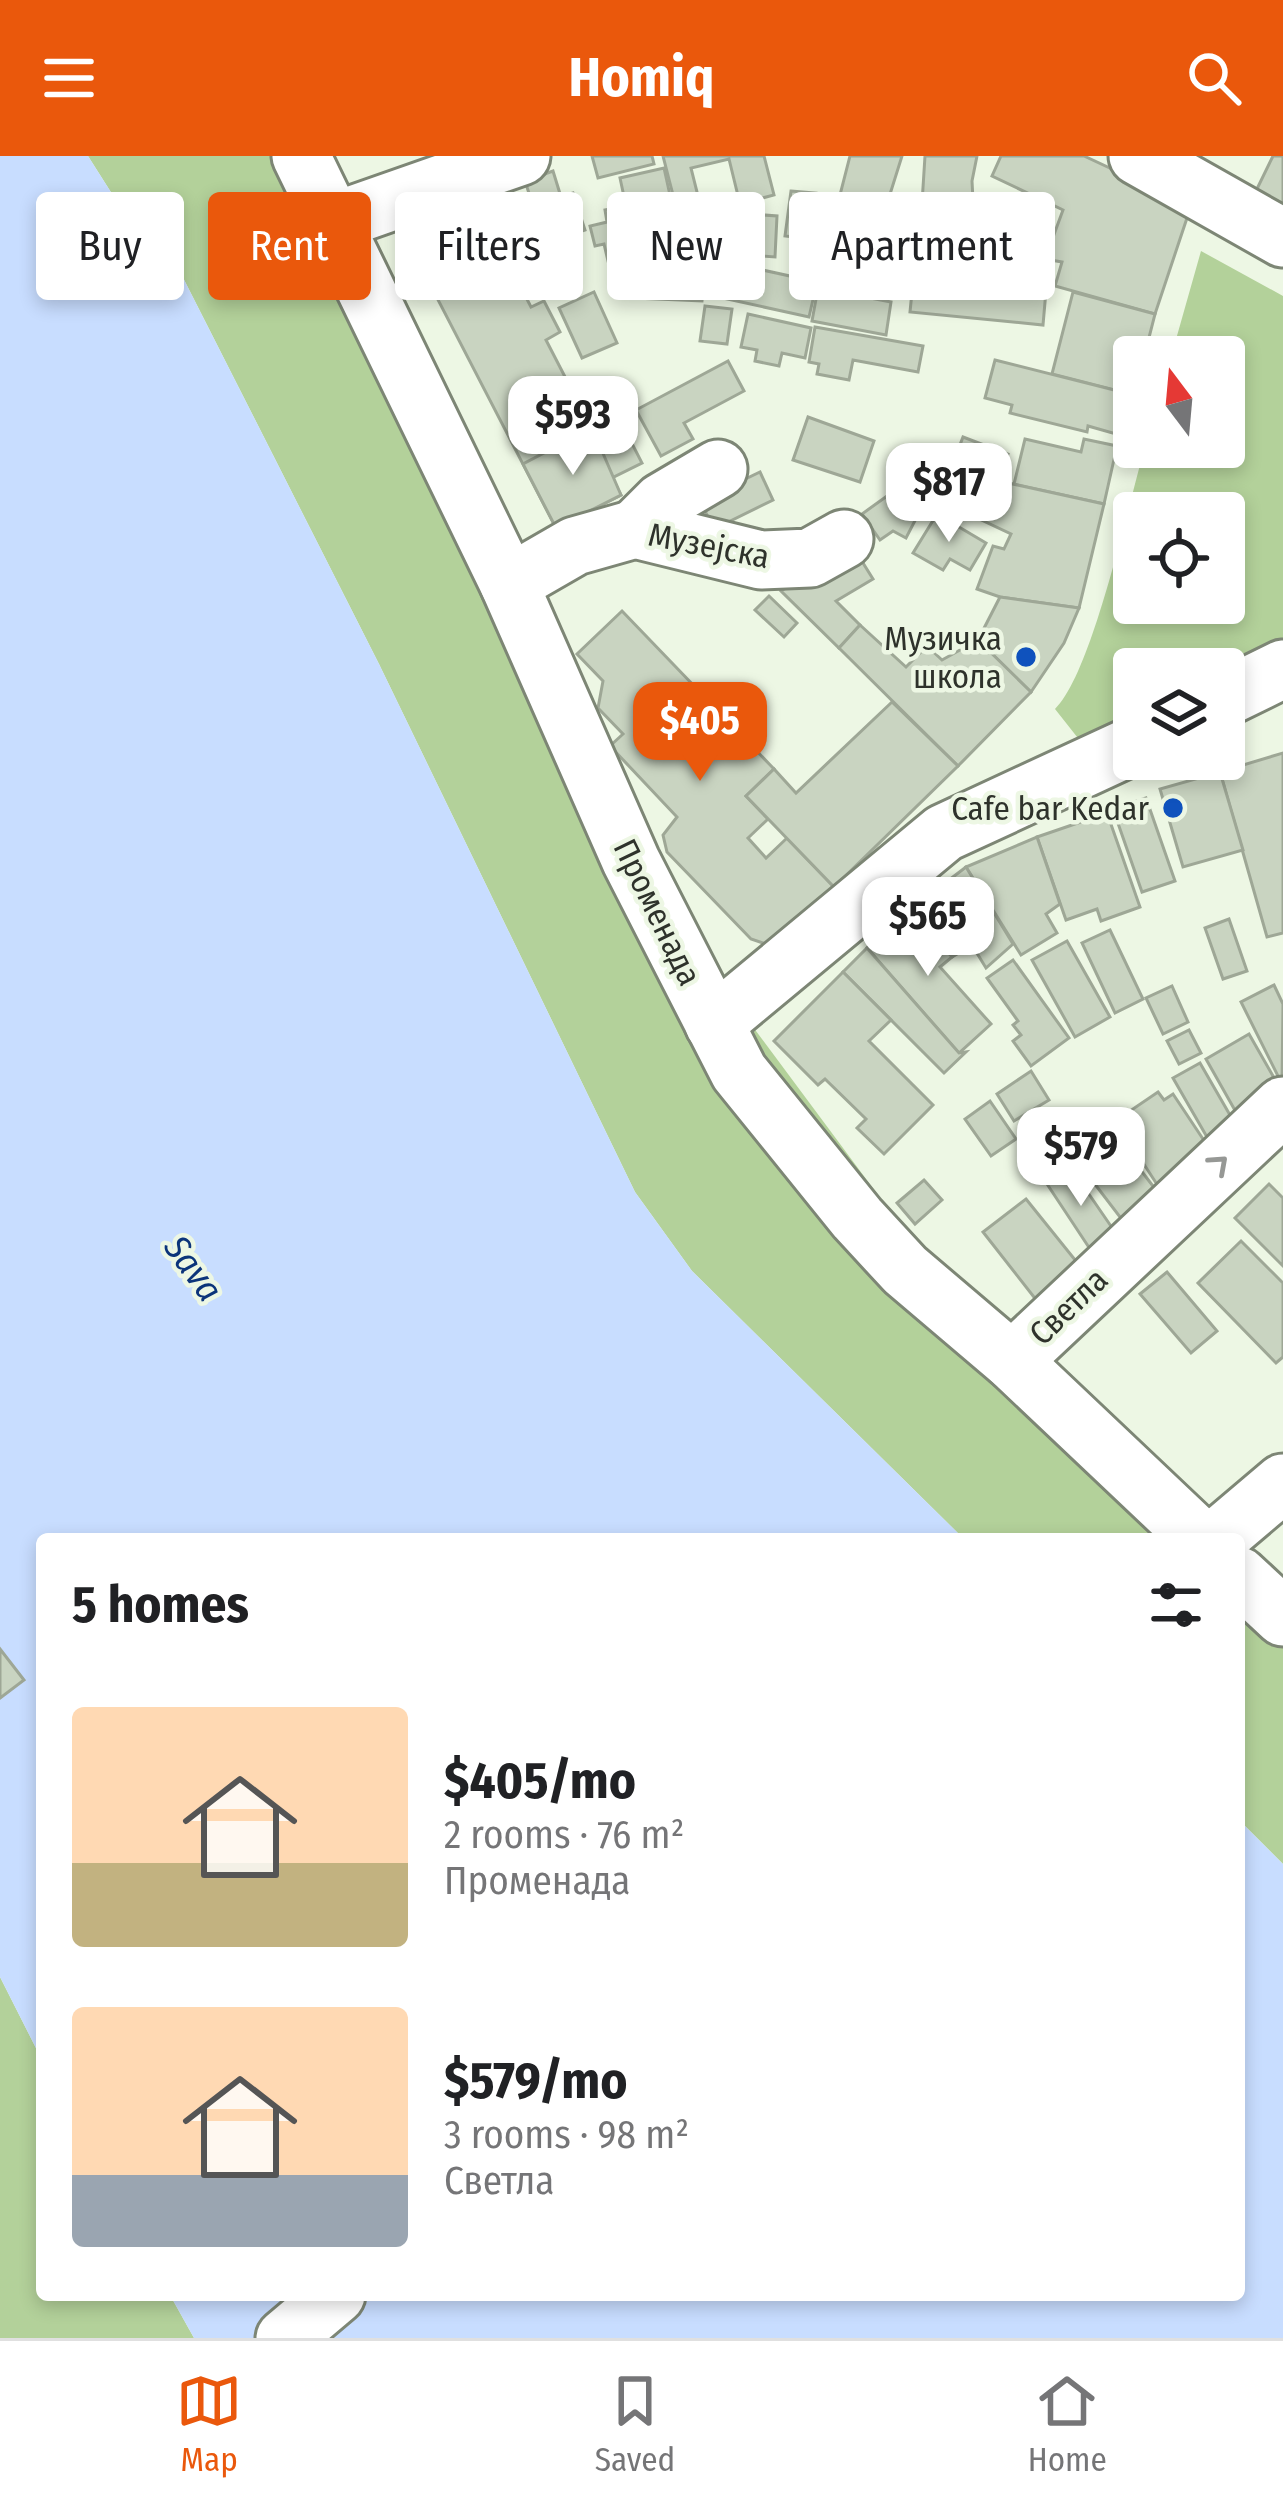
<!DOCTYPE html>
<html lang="en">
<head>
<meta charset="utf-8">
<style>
  :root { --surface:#fff; --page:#f6f6f6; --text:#202124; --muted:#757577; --line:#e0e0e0; --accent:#ea580c }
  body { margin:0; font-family:"Fira Sans Condensed",sans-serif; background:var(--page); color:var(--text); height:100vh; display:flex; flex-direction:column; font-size:45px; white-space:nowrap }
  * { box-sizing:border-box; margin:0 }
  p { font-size:39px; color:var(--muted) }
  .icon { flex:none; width:66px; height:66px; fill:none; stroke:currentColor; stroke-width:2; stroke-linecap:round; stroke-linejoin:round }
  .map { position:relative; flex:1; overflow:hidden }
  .details { position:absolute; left:36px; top:1377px; width:1209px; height:768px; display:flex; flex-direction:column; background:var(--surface); border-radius:12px; box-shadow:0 6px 18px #0003 }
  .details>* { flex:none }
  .hud { position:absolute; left:36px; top:36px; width:1212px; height:108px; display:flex; gap:24px }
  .needle { width:78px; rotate:344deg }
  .tools { position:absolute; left:1113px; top:180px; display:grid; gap:24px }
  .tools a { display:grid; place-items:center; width:132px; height:132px; border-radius:12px; background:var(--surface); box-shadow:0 6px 18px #0003; font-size:60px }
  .price { position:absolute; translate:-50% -102px; padding:0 27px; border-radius:24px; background:#fff; color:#222; font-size:39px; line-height:78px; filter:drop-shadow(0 3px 6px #0008) }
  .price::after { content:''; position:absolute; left:50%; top:72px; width:36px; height:27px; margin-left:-18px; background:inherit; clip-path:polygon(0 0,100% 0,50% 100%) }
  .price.active { background:var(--accent); color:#fff }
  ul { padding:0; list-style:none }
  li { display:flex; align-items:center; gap:36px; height:300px; padding:0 36px }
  li span { display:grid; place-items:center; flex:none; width:336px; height:240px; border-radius:12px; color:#555 }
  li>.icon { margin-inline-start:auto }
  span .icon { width:144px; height:144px; fill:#fffc; stroke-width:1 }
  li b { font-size:51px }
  h2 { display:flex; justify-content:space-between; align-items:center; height:144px; padding:0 36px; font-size:51px }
  .pill { padding:0 42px; border-radius:12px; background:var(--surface); box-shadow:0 6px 18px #0003; font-size:42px; line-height:108px }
  .pill.active { background:var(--accent); color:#fff }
  header { display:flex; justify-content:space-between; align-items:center; height:156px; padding:0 36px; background:var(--accent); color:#fff; font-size:54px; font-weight:700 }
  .menu { display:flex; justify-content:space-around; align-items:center; height:168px; border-top:3px solid var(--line); background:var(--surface); font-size:33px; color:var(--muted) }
  .menu a { display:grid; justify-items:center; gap:6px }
  .menu .active { color:var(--accent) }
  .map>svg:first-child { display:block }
  .green { fill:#b3d19a; fill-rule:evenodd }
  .water { fill:#c8ddff }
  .building { fill:#c9d4c1; stroke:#9ea796; stroke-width:3 }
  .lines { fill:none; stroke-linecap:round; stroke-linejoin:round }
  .minor-casing { stroke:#7d8675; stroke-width:63 }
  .minor { stroke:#fff; stroke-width:57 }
  .oneway { stroke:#969895 }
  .poi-dot { fill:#0f52bd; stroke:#edf7e4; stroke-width:4.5 }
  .labels { text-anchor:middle; stroke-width:9; stroke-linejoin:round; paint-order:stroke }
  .street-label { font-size:33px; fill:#2e322b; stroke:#edf7e4 }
  .poi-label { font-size:33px; fill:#2e322b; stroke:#edf7e4; text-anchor:end }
  .water-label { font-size:36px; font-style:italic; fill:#0b347a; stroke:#edf7e4 }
</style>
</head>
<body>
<header><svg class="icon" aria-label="menu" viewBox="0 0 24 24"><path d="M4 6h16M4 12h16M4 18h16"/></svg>Homiq<svg class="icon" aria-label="search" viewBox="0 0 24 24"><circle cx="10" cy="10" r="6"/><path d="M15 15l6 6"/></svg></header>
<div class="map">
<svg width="1283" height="2182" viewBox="0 0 1283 2182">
  <rect width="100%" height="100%" fill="#edf7e4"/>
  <g class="green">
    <polygon points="88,0 273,0 685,767 756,875 930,1109 1217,1383 964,1383 692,1115 635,1036 379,508 171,98 150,70 121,52"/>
    <path d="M1201 95 1283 140V496L1224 513H1134V568L1085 591 1055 553C1092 518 1128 349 1145 291H1224V201H1171ZM1134 357H1224V447H1134Z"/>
    <polygon points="1239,1407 1283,1451 1283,1708 1239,1664"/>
    <polygon points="0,1821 42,1904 42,2139 170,2139 194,2182 0,2182"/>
  </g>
  <g class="water">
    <polygon points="0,0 88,0 121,52 150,70 171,98 379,508 635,1036 692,1115 964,1383 42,1383 42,1904 0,1821"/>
    <polygon points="1239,1664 1283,1708 1283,2182 194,2182 170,2139 1239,2139"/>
  </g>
  <g class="building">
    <polygon points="592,0 652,0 654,8 598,22"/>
    <polygon points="663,0 764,0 774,39 740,48 729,3 691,12 704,64 681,70"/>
    <polygon points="850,0 902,0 886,51 840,39"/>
    <polygon points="925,0 977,0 972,25 975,84 920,79"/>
    <polygon points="1001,0 1084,0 1191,50 1155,158 1055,130 1062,106 1045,103 1063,54 992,20"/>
    <polygon points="1273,0 1283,0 1283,55 1253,41"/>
    <polygon points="664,12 681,89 608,105 604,88 595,90 590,70 607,66 605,54 626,50 620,22"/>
    <polygon points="553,15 561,41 573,37 585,74 545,87 525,25"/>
    <polygon points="791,35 816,37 811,83 785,80"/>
    <polygon points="737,57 777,60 775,101 734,98"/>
    <polygon points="491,73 531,151 544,145 560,176 546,184 596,281 622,268 642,307 612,322 621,339 556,372 420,109"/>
    <polygon points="917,86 948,89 945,115 965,117 966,104 1048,112 1043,169 910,156"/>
    <polygon points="722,105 817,126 809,161 714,140"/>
    <polygon points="668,110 705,112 702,145 635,142 636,117 668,119"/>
    <polygon points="818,132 891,146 886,179 812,165"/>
    <polygon points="594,136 617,187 582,202 559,152"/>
    <polygon points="1073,136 1155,158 1144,201 1134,201 1134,239 1052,218"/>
    <polygon points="705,150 732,153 727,188 700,185"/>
    <polygon points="748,158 811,172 805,202 782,197 779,210 755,205 757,194 741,191"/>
    <polygon points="815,171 923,190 918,216 853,204 849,224 817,218 819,208 809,206"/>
    <polygon points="995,204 1134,239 1123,280 1088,270 1087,276 1010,257 1012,249 985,242"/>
    <polygon points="728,205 744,235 684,267 693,283 661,300 636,254"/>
    <polygon points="808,261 874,285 860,326 793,304"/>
    <polygon points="592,272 621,339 556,372 523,308"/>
    <polygon points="963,281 1008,298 1000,319 955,302"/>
    <polygon points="1025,283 1081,296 1084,283 1117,290 1104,348 1014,328"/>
    <polygon points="949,305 979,320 960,356 931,342"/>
    <polygon points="760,316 773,344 714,373 700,345"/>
    <polygon points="990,323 1104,348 1079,452 1000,441 977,433 993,390 1004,393 1011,378 971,359"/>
    <polygon points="887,340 919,357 906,382 893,375 880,384 862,358"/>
    <polygon points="937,358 986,387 970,414 950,403 943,414 913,397"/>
    <polygon points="853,391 873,423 836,445 860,469 839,492 781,435"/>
    <polygon points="769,440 797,467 784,481 755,454"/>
    <polygon points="1000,441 1079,452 1064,487 1031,536 978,484"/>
    <polygon points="622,455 774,613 746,640 768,663 748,682 766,702 787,682 834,731 769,789 751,783 667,696 663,679 677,661 610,590 623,578 598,552 603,525 577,498"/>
    <polygon points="860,469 906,511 927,490 942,504 978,484 1031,536 958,610 839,492"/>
    <polygon points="892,546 958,610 834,731 746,640 774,613 796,637"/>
    <polygon points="1283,597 1283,777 1267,781 1220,616"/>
    <polygon points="1220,616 1243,694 1183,711 1160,633"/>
    <polygon points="1146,642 1175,725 1142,736 1113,653"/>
    <polygon points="1107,657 1140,751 1101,765 1097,753 1066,764 1037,681"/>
    <polygon points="1037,681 1060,748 1046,758 1057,777 1021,799 966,711"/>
    <polygon points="966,711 1013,788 986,812 972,789 952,801 911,753"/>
    <polygon points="911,753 952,801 940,811 991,868 959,897 867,792"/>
    <polygon points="1229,763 1247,815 1223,823 1205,772"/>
    <polygon points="1110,774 1143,843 1115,857 1082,787"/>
    <polygon points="1067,785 1110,861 1075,881 1032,804"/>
    <polygon points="867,792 959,897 966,896 944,917 843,816"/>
    <polygon points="1013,804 1069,882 1031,910 1013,885 1021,879 1013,869 1018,865 987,822"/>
    <polygon points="843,816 891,864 869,885 933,949 884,998 857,972 866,963 825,923 818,929 774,885"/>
    <polygon points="1274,829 1283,848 1282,928 1241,846"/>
    <polygon points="1172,830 1188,866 1163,878 1146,842"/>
    <polygon points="1189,874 1201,897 1179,908 1167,885"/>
    <polygon points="1249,878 1277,927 1241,965 1206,903"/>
    <polygon points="1200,907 1238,973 1211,988 1173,922"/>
    <polygon points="1031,915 1049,944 1014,965 997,938"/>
    <polygon points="1158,936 1164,944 1173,938 1213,998 1160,1033 1123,976 1132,970 1124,959"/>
    <polygon points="990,945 1016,983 991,1000 965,963"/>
    <polygon points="1114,979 1159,1038 1123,1065 1078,1006"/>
    <polygon points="1071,1012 1115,1076 1090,1093 1047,1028"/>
    <polygon points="924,1024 942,1044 915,1068 897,1047"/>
    <polygon points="1269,1028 1283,1042 1283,1110 1235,1062"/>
    <polygon points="1026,1043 1084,1115 1041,1150 983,1076"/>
    <polygon points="1241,1085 1283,1127 1283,1201 1276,1207 1198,1127"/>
    <polygon points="1167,1116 1217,1175 1191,1197 1140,1138"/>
    <polygon points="0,1493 24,1524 0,1542"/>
  </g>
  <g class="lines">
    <defs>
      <g id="minor">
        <polyline points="301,0 509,428 631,705 739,916 857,1062 905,1114 1012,1205 1200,1383"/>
        <polyline points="1138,0 1283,82"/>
        <polyline points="333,66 521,0"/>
        <polyline points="635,373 662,346 718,313"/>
        <polyline points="509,428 575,390 635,373 761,404 810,402 844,383"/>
        <polyline points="1224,542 1283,513"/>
        <polyline points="714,868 944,677 1134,589"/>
        <polyline points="1012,1205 1283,950"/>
        <polyline points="1217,1383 1283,1327"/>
        <polyline points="1239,1420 1283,1461"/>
        <polyline points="285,2182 336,2139"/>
      </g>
    </defs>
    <use href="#minor" class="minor-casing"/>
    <use href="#minor" class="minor"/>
  </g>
  <defs><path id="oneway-chevron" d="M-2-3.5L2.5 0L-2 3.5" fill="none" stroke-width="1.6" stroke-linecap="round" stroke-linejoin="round" transform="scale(3)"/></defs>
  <use class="oneway" href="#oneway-chevron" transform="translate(1219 1008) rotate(-42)"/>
  <g class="poi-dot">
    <circle cx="1026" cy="501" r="12"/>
    <circle cx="1173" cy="652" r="12"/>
  </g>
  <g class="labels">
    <g class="street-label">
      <text transform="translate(709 389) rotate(11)" y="12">Музејска</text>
      <text transform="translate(658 756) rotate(64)" y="12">Променада</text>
      <text transform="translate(1068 1150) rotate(-44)" y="12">Светла</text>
    </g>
    <g class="poi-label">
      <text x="1002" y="494">Музичка<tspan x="1002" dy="38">школа</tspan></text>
      <text x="1149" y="664">Cafe bar Kedar</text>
    </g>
    <g class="water-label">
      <text transform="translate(194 1112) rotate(54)" y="13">Sava</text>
    </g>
  </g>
</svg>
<div class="tools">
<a><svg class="needle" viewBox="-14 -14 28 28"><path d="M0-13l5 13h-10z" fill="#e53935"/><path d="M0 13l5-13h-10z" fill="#757577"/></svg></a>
<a><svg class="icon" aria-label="locate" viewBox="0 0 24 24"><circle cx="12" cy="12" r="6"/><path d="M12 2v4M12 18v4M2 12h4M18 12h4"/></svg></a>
<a><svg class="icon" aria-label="layers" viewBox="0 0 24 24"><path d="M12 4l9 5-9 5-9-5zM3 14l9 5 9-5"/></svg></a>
</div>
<b class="price" style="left:573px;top:322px">$593</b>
<b class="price" style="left:949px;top:389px">$817</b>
<b class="price active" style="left:700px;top:628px">$405</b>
<b class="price" style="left:928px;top:823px">$565</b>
<b class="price" style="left:1081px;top:1053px">$579</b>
<div class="hud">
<a class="pill">Buy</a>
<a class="pill active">Rent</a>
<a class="pill">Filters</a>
<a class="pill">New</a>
<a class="pill">Apartment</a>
</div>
<section class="details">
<h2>5 homes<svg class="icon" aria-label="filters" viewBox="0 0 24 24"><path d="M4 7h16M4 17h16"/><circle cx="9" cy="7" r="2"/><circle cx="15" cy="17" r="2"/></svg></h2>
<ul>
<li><span style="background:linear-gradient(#ffd9b3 65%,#c2b280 0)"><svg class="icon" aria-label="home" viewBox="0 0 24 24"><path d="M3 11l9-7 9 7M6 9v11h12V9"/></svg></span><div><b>$405/mo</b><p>2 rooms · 76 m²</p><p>Променада</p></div></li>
<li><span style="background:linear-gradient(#ffd9b3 70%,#9aa5b1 0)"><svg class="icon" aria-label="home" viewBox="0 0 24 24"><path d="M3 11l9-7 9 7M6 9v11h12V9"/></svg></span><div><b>$579/mo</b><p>3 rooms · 98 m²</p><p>Светла</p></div></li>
</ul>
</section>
</div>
<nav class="menu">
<a class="active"><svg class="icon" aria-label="map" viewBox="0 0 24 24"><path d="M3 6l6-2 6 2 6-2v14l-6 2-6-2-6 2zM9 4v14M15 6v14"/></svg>Map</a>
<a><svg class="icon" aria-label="saved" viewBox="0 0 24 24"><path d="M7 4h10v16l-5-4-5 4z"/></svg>Saved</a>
<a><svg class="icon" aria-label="home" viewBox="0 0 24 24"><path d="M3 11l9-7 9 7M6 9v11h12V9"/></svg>Home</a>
</nav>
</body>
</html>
